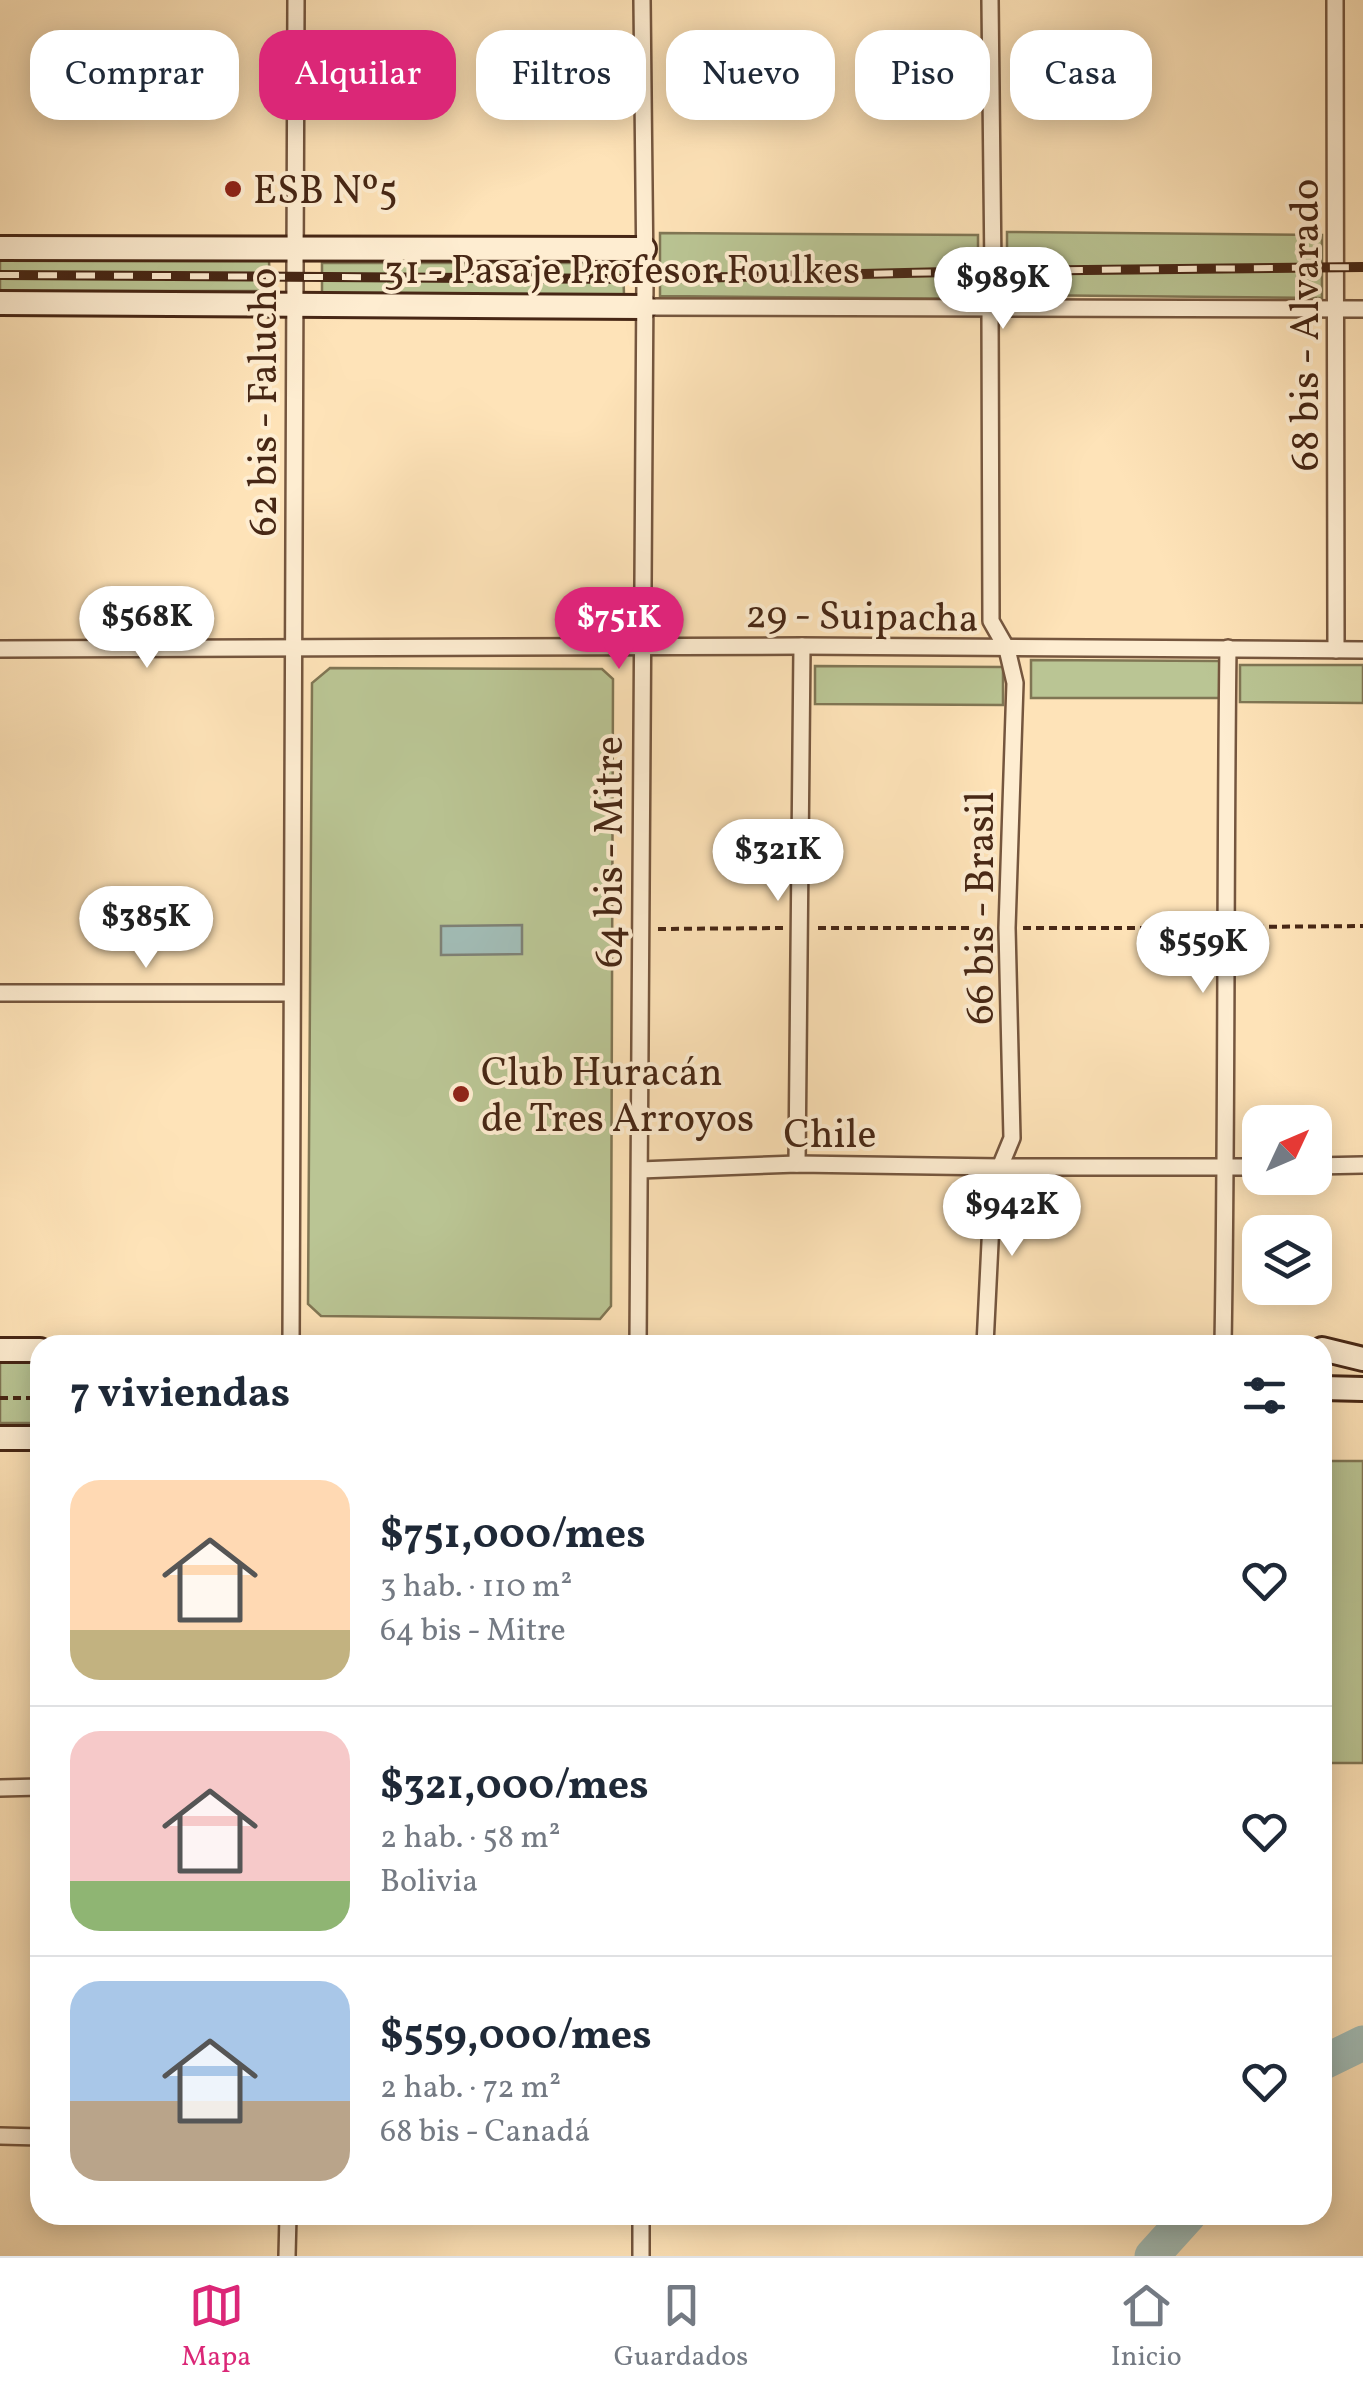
<!DOCTYPE html>
<html lang="es">
<head>
<meta charset="utf-8">
<style>
  :root { --surface:#fff; --page:#f6f6f7; --text:#1f2937; --muted:#747a83; --line:#e0e1e3; --accent:#db2777 }
  body { margin:0; font-family:Vollkorn,serif; background:var(--page); color:var(--text); height:100vh; display:flex; flex-direction:column; font-size:38px; white-space:nowrap }
  * { box-sizing:border-box; margin:0 }
  p { font-size:32px; color:var(--muted) }
  .icon { flex:none; width:55px; height:55px; fill:none; stroke:currentColor; stroke-width:2; stroke-linecap:round; stroke-linejoin:round }
  .map { position:relative; flex:1; overflow:hidden }
  .side { position:absolute; left:30px; top:1335px; width:1302px; height:890px; display:flex; flex-direction:column; background:var(--surface); border-radius:30px; box-shadow:0 5px 25px #0003 }
  .side>* { flex:none }
  .banner { position:absolute; left:30px; top:30px; width:1305px; height:90px; display:flex; gap:20px }
  .needle { width:65px; rotate:46deg }
  .fabs { position:absolute; left:1242px; top:1105px; display:grid; gap:20px }
  .fabs a { display:grid; place-items:center; width:90px; height:90px; border-radius:20px; background:var(--surface); box-shadow:0 5px 25px #0003; font-size:50px }
  .price { position:absolute; translate:-50% -85px; padding:0 22px; border-radius:35px; background:#fff; color:#222; font-size:32px; line-height:65px; filter:drop-shadow(0 2px 5px #0008) }
  .price::after { content:''; position:absolute; left:50%; top:60px; width:30px; height:22px; margin-left:-15px; background:inherit; clip-path:polygon(0 0,100% 0,50% 100%) }
  .price.selected { background:var(--accent); color:#fff }
  ul { padding:0; list-style:none }
  li { display:flex; align-items:center; gap:30px; height:250px; padding:0 40px }
  li+li { border-top:2px solid var(--line) }
  li span { display:grid; place-items:center; flex:none; width:280px; height:200px; border-radius:30px; color:#555 }
  li>.icon { margin-inline-start:auto }
  span .icon { width:120px; height:120px; fill:#fffc; stroke-width:1 }
  li b { font-size:42px }
  h2 { display:flex; justify-content:space-between; align-items:center; height:120px; padding:0 40px; font-size:42px }
  .chip { padding:0 35px; border-radius:30px; background:var(--surface); box-shadow:0 5px 25px #0003; font-size:35px; line-height:90px }
  .chip.selected { background:var(--accent); color:#fff }
  .menu { display:flex; justify-content:space-around; align-items:center; height:140px; border-top:2px solid var(--line); background:var(--surface); font-size:28px; color:var(--muted) }
  .menu a { display:grid; justify-items:center; gap:5px }
  .menu .selected { color:var(--accent) }
  .map>svg:first-child { display:block }
  .green { fill:#bac594; stroke:#807654; stroke-width:2.5 }
  .water { fill:#a2bdb7; stroke:#7e8176; stroke-width:2.5 }
  .lines { fill:none; stroke-linecap:round; stroke-linejoin:round }
  .river { stroke:#a2bdb7; stroke-width:35 }
  .street-casing { stroke:#75563e; stroke-width:20 }
  .secondary-casing { stroke:#472715; stroke-width:28 }
  .path { stroke:#472715; stroke-width:4; stroke-dasharray:8 5; stroke-linecap:butt }
  .street { stroke:#feedd1; stroke-width:15 }
  .secondary { stroke:#feedd1; stroke-width:22 }
  .rail-casing { stroke:#472715; stroke-width:10 }
  .rail { stroke:#feedd1; stroke-width:6; stroke-dasharray:19; stroke-linecap:butt }
  .poi-dot { fill:#8f2418; stroke:#feedd1; stroke-width:4 }
  .labels { text-anchor:middle; stroke-width:8; stroke-linejoin:round; paint-order:stroke }
  .poi-label { font-size:40px; fill:#472715; stroke:#feedd1; text-anchor:start }
  .street-label { font-size:40px; fill:#472715; stroke:#feedd1 }
</style>
</head>
<body>
<div class="map">
<svg width="1363" height="2256" viewBox="0 0 1363 2256">
  <rect width="100%" height="100%" fill="#fee3b8"/>
  <filter id="stains"><feTurbulence type="fractalNoise" baseFrequency=".002" numOctaves="4"/><feColorMatrix values="0 0 0 0 .2 0 0 0 0 .09 0 0 0 0 .02 0 0 0 .5 -.17"/></filter>
  <radialGradient id="worn" r=".72"><stop offset=".6" stop-color="#630" stop-opacity="0"/><stop offset="1" stop-color="#630" stop-opacity=".3"/></radialGradient>
  <g class="green">
    <polygon points="1007,232 1322,235 1322,298 1007,295"/>
    <polygon points="660,233 978,235 978,299 660,296"/>
    <polygon points="0,260 269,260 270,291 0,291"/>
    <polygon points="322,263 623,263 624,295 322,295"/>
    <polygon points="1031,660 1220,661 1220,698 1031,698"/>
    <polygon points="1240,665 1363,665 1363,703 1240,702"/>
    <polygon points="815,666 1003,667 1003,705 815,704"/>
    <polygon points="330,668 602,669 613,679 611,1306 600,1319 321,1316 308,1304 312,683"/>
    <rect x="0" y="1359" width="40" height="64"/>
    <polygon points="1322,1461 1363,1461 1363,1763 1323,1763"/>
  </g>
  <polygon class="water" points="522,925 522,954 441,955 441,926"/>
  <g class="lines">
    <g class="river">
      <polyline points="1322,2063 1363,2043"/>
      <polyline points="1152,2256 1189,2215"/>
    </g>
    <defs>
      <g id="street">
        <polyline points="1335,0 1336,650"/>
        <polyline points="644,307 1363,309"/>
        <polyline points="0,649 802,646 1363,650"/>
        <polyline points="0,993 291,993"/>
        <polyline points="797,1164 802,646"/>
        <polyline points="1315,1166 1363,1165"/>
        <polyline points="640,1170 797,1164 1000,1167 1260,1167"/>
        <polyline points="291,1345 296,0"/>
        <polyline points="638,1345 645,279 642,0"/>
        <polyline points="985,1345 992,1202 1000,1167 1012,1138 1007,928 1015,683 1007,649 991,621 990,309 993,271 990,0"/>
        <path d="M1223 1345C1227 1113 1225 880 1228 648"/>
        <polyline points="0,1788 40,1787"/>
        <polyline points="0,2136 40,2137"/>
        <polyline points="641,2215 641,2256"/>
        <polyline points="287,2256 288,2215"/>
      </g>
      <g id="secondary">
        <polyline points="0,248 644,249"/>
        <polyline points="0,303 644,307"/>
        <polyline points="1322,1349 1363,1359"/>
        <polyline points="0,1350 40,1350"/>
        <polyline points="1322,1388 1363,1389"/>
        <polyline points="0,1438 40,1438"/>
      </g>
    </defs>
    <use href="#street" class="street-casing"/>
    <use href="#secondary" class="secondary-casing"/>
    <g class="path">
      <polyline points="1243,927 1363,926"/>
      <polyline points="818,928 988,928"/>
      <polyline points="1023,928 1208,928"/>
      <polyline points="658,929 783,928"/>
      <polyline points="0,1398 40,1398"/>
    </g>
    <use href="#street" class="street"/>
    <use href="#secondary" class="secondary"/>
    <defs>
      <polyline id="rail" points="0,275 645,279 993,271 1363,267"/>
    </defs>
    <use href="#rail" class="rail-casing"/>
    <use href="#rail" class="rail"/>
  </g>
  <g class="poi-dot">
    <circle cx="233" cy="189" r="10"/>
    <circle cx="461" cy="1094" r="10"/>
  </g>
  <g class="labels">
    <g class="poi-label">
      <text x="253" y="203">ESB Nº5</text>
      <text x="481" y="1085">Club Huracán<tspan x="481" dy="46">de Tres Arroyos</tspan></text>
    </g>
    <g class="street-label">
      <text x="622" y="283">31 - Pasaje Profesor Foulkes</text>
      <text transform="translate(1304 325) rotate(-90)" y="14">68 bis - Alvarado</text>
      <text transform="translate(262 402) rotate(-90)" y="14">62 bis - Falucho</text>
      <text transform="translate(862 615) rotate(1)" y="14">29 - Suipacha</text>
      <text transform="translate(608 852) rotate(-90)" y="14">64 bis - Mitre</text>
      <text transform="translate(979 908) rotate(-90)" y="14">66 bis - Brasil</text>
      <text x="830" y="1147">Chile</text>
    </g>
  </g>
  <rect width="100%" height="100%" filter="url(#stains)"/>
  <rect width="100%" height="100%" fill="url(#worn)"/>
</svg>
<div class="fabs">
<a><svg class="needle" viewBox="-14 -14 28 28"><path d="M0-13l5 13h-10z" fill="#e53935"/><path d="M0 13l5-13h-10z" fill="#747a83"/></svg></a>
<a><svg class="icon" aria-label="layers" viewBox="0 0 24 24"><path d="M12 4l9 5-9 5-9-5zM3 14l9 5 9-5"/></svg></a>
</div>
<b class="price" style="left:1003px;top:332px">$989K</b>
<b class="price" style="left:147px;top:671px">$568K</b>
<b class="price selected" style="left:619px;top:672px">$751K</b>
<b class="price" style="left:778px;top:904px">$321K</b>
<b class="price" style="left:146px;top:971px">$385K</b>
<b class="price" style="left:1203px;top:996px">$559K</b>
<b class="price" style="left:1012px;top:1259px">$942K</b>
<div class="banner">
<a class="chip">Comprar</a>
<a class="chip selected">Alquilar</a>
<a class="chip">Filtros</a>
<a class="chip">Nuevo</a>
<a class="chip">Piso</a>
<a class="chip">Casa</a>
</div>
<section class="side">
<h2>7 viviendas<svg class="icon" aria-label="filters" viewBox="0 0 24 24"><path d="M4 7h16M4 17h16"/><circle cx="9" cy="7" r="2"/><circle cx="15" cy="17" r="2"/></svg></h2>
<ul>
<li><span style="background:linear-gradient(#ffd9b3 75%,#c2b280 0)"><svg class="icon" aria-label="home" viewBox="0 0 24 24"><path d="M3 11l9-7 9 7M6 9v11h12V9"/></svg></span><div><b>$751,000/mes</b><p>3 hab. · 110 m²</p><p>64 bis - Mitre</p></div><svg class="icon" aria-label="heart" viewBox="0 0 24 24"><path d="M12 20l-8-8c-3-5 5-10 8-4 3-6 11-1 8 4z"/></svg></li>
<li><span style="background:linear-gradient(#f6c9c9 75%,#8fb573 0)"><svg class="icon" aria-label="home" viewBox="0 0 24 24"><path d="M3 11l9-7 9 7M6 9v11h12V9"/></svg></span><div><b>$321,000/mes</b><p>2 hab. · 58 m²</p><p>Bolivia</p></div><svg class="icon" aria-label="heart" viewBox="0 0 24 24"><path d="M12 20l-8-8c-3-5 5-10 8-4 3-6 11-1 8 4z"/></svg></li>
<li><span style="background:linear-gradient(#a9c7e8 60%,#b9a48a 0)"><svg class="icon" aria-label="home" viewBox="0 0 24 24"><path d="M3 11l9-7 9 7M6 9v11h12V9"/></svg></span><div><b>$559,000/mes</b><p>2 hab. · 72 m²</p><p>68 bis - Canadá</p></div><svg class="icon" aria-label="heart" viewBox="0 0 24 24"><path d="M12 20l-8-8c-3-5 5-10 8-4 3-6 11-1 8 4z"/></svg></li>
</ul>
</section>
</div>
<nav class="menu">
<a class="selected"><svg class="icon" aria-label="map" viewBox="0 0 24 24"><path d="M3 6l6-2 6 2 6-2v14l-6 2-6-2-6 2zM9 4v14M15 6v14"/></svg>Mapa</a>
<a><svg class="icon" aria-label="saved" viewBox="0 0 24 24"><path d="M7 4h10v16l-5-4-5 4z"/></svg>Guardados</a>
<a><svg class="icon" aria-label="home" viewBox="0 0 24 24"><path d="M3 11l9-7 9 7M6 9v11h12V9"/></svg>Inicio</a>
</nav>
</body>
</html>
